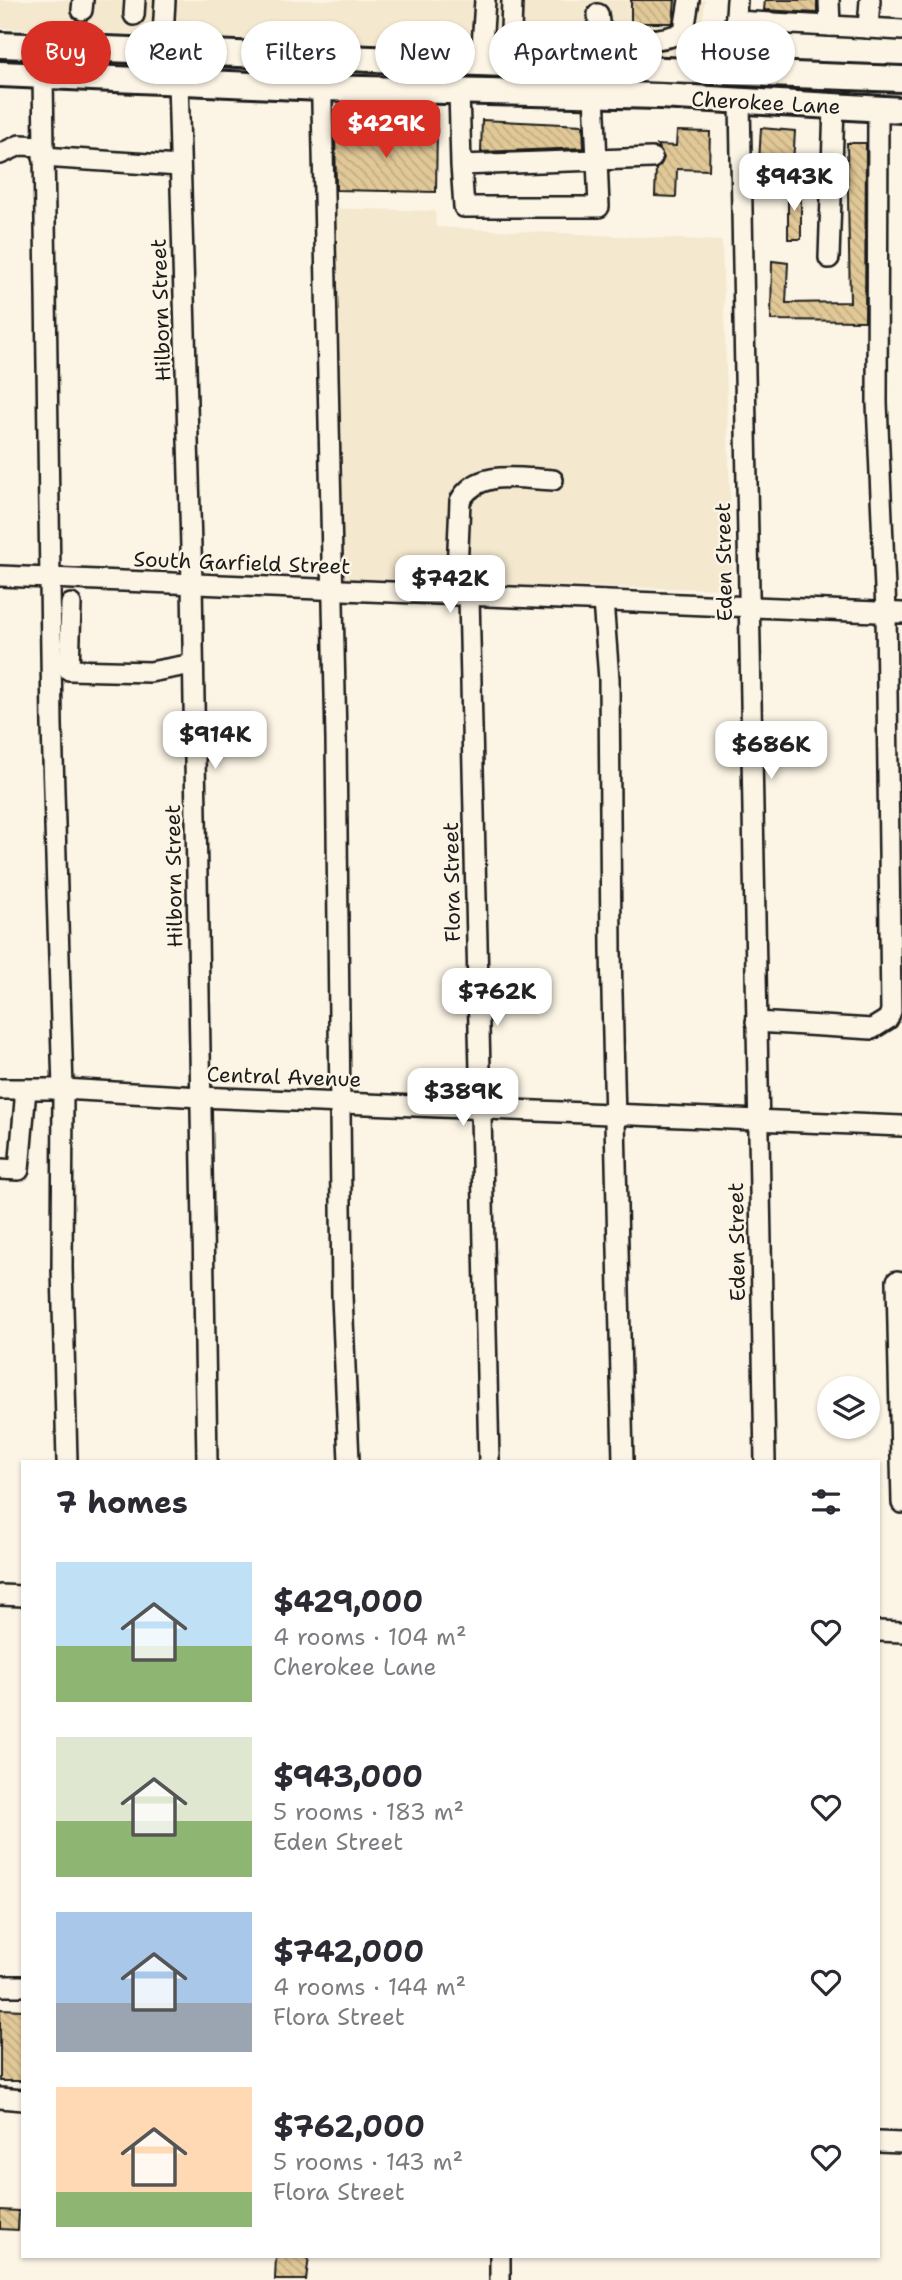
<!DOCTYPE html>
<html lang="en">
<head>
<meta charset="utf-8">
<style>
  :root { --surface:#fff; --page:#f2f2f3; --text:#2b2b33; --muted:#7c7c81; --accent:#d93025 }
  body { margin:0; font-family:"Shantell Sans",sans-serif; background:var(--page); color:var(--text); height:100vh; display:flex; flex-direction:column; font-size:26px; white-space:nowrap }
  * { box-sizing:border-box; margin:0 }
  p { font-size:23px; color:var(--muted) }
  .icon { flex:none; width:38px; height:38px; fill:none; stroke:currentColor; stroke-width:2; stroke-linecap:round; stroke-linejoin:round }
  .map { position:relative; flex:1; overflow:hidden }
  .sheet { position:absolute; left:21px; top:1460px; width:859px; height:798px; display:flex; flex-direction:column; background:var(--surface); border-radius:0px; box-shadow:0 2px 5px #0004 }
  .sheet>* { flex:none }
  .top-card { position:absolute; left:21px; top:21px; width:861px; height:63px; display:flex; gap:14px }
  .tools { position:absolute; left:817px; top:1376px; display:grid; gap:14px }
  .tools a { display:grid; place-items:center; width:63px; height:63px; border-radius:50%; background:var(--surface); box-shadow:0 2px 5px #0004; font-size:35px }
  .price { position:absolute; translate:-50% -60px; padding:0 16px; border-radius:14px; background:#fff; color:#222; font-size:23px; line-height:46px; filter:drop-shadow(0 2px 4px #0008) }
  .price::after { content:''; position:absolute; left:50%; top:42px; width:21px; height:16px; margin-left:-10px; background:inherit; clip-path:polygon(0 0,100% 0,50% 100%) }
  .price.current { background:var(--accent); color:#fff }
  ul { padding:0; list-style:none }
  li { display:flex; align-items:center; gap:21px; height:175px; padding:0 35px }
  li span { display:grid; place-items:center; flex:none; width:196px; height:140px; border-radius:0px; color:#555 }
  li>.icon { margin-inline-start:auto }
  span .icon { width:84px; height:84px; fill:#fffc; stroke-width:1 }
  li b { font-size:30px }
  h2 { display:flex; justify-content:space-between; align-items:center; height:84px; padding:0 35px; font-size:30px }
  .chip { padding:0 24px; border-radius:32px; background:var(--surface); box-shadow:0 2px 5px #0004; font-size:24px; line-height:63px }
  .chip.current { background:var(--accent); color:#fff }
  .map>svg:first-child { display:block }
  .built { fill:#f4e8ce }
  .building { fill:url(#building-back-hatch); stroke:#1c1c1c; stroke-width:2 }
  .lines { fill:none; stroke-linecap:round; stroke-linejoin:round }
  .minor-casing { stroke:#1c1c1c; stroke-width:24 }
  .major-casing { stroke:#1c1c1c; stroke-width:30 }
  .minor { stroke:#fcf5e5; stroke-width:19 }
  .major { stroke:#fcf5e5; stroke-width:24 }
  .labels { text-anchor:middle; stroke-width:5; stroke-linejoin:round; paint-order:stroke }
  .street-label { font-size:21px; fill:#1c1c1c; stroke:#fcf5e5 }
</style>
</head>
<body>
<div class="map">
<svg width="902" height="2280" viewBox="0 0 902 2280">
  <defs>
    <pattern id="building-back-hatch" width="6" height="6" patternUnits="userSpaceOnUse" patternTransform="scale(1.75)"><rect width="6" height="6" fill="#e1c897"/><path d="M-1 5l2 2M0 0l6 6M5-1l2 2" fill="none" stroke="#c0ab82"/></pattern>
  </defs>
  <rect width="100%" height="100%" fill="#fcf5e5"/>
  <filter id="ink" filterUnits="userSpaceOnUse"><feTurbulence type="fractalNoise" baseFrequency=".0143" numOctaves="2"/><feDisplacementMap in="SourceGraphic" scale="14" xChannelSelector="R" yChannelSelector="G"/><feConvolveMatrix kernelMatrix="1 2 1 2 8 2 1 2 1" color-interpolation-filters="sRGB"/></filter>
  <g filter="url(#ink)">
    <g class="built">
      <polygon points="0,0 705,0 699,59 0,28"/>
      <polygon points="326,208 435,211 436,227 722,241 733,589 337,583"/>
    </g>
    <g class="building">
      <polygon points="631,0 675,0 673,23 631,23"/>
      <polygon points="765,0 817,0 817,13 764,10"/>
      <polygon points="482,120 583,125 584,148 481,152"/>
      <polygon points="335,128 437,129 436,192 336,190"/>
      <polygon points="761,128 795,131 793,164 759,162"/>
      <polygon points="677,131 710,132 709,170 677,169 676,197 655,196 656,169 664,158 657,145 676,146"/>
      <polygon points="847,143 866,143 865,321 771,320 772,261 788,263 786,303 850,302"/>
      <rect x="788" y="187" width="13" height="52"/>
      <polygon points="0,2009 23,2010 23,2081 0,2081"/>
      <polygon points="0,2210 19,2211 18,2230 0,2229"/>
      <polygon points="276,2256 309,2256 306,2280 275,2280"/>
    </g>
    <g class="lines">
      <defs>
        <g id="minor">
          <polyline points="829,0 830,26"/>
          <polyline points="870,0 868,28 902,30"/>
          <polyline points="82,10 83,0"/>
          <path d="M598 14 600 30C622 41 663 44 684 31L689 0"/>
          <polyline points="134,15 135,0"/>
          <polyline points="735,21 868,28"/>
          <polyline points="162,53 165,0"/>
          <polyline points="321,59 336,739 342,1296 349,1461"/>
          <polyline points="481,62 485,0"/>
          <polyline points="510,63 512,0"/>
          <polyline points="732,71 737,0"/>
          <polyline points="43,76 52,725 63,1089 62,1268 67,1461"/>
          <polyline points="178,81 192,583 207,1461"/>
          <polyline points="459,90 461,165 597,160 599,207 464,207 461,165"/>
          <polyline points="594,94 597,160 652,158"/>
          <polyline points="740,102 765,1461"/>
          <polyline points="0,154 20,145 43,146"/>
          <polyline points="43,157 179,166"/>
          <polyline points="829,258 834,106"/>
          <polyline points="0,576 902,613"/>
          <path d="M456 595 460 501C478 468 521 479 553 480"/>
          <polyline points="469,596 489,1461"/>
          <polyline points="603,601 609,679 611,951 623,1461"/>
          <polyline points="71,604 69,670 150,672 193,664"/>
          <polyline points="756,1022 872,1029 888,1019 891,1011 886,612 877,403 878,109"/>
          <polyline points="0,1089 63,1089 200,1097 902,1126"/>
          <polyline points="0,1169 19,1170 26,1089"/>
          <polyline points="902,1282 897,1281 902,1503"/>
          <polyline points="0,1595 23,1596"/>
          <polyline points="878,1631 902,1632"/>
          <polyline points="0,1986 23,1986"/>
          <polyline points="0,2098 23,2100"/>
          <polyline points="878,2142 902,2143"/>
          <polyline points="500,2256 500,2280"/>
        </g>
        <g id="major">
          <polyline points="0,45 902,79"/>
          <polyline points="0,74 322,88 660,96 902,110"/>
        </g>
      </defs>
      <use href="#minor" class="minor-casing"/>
      <use href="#major" class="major-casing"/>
      <use href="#minor" class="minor"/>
      <use href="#major" class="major"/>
    </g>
  </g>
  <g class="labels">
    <g class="street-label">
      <text transform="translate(766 103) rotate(3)" y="7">Cherokee Lane</text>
      <text transform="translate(161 310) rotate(-92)" y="7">Hilborn Street</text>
      <text transform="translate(724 562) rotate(-91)" y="7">Eden Street</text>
      <text transform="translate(242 563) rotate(2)" y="7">South Garfield Street</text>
      <text transform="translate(174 876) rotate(-91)" y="7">Hilborn Street</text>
      <text transform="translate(452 882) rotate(-91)" y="7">Flora Street</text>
      <text transform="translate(284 1077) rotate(2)" y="7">Central Avenue</text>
      <text transform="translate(737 1242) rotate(-91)" y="7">Eden Street</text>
    </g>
  </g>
</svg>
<div class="tools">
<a><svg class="icon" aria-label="layers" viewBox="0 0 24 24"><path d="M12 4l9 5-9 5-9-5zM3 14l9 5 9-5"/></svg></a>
</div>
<b class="price current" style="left:386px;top:160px">$429K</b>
<b class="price" style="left:794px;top:213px">$943K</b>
<b class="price" style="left:450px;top:615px">$742K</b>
<b class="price" style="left:215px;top:771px">$914K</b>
<b class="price" style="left:771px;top:781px">$686K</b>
<b class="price" style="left:497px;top:1028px">$762K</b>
<b class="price" style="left:463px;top:1128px">$389K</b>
<div class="top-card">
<a class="chip current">Buy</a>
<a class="chip">Rent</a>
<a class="chip">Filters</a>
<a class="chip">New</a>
<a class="chip">Apartment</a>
<a class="chip">House</a>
</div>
<section class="sheet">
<h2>7 homes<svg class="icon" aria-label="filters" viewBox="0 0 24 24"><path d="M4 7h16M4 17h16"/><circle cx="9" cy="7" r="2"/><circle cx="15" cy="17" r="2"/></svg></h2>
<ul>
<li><span style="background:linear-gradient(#bfe0f5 60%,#8fb573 0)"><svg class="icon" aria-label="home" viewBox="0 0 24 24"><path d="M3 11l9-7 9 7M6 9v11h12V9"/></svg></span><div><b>$429,000</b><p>4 rooms · 104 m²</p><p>Cherokee Lane</p></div><svg class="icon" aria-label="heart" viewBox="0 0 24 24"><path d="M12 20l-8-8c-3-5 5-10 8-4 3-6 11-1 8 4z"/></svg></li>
<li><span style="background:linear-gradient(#dfe7d0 60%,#8fb573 0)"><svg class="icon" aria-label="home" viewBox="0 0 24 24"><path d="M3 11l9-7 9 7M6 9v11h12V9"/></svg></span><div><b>$943,000</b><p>5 rooms · 183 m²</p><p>Eden Street</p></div><svg class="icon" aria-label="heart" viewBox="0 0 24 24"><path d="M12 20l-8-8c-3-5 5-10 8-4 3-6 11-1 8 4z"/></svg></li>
<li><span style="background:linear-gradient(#a9c7e8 65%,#9aa5b1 0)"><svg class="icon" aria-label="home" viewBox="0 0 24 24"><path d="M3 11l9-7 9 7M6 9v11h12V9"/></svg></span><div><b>$742,000</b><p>4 rooms · 144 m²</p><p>Flora Street</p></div><svg class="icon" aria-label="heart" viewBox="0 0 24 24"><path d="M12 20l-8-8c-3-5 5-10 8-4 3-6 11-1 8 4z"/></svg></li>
<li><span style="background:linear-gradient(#ffd9b3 75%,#8fb573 0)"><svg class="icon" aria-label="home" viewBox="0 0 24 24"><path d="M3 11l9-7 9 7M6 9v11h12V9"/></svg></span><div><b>$762,000</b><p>5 rooms · 143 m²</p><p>Flora Street</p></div><svg class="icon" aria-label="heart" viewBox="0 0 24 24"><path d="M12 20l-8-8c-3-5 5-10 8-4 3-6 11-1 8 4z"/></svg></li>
</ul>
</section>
</div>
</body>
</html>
